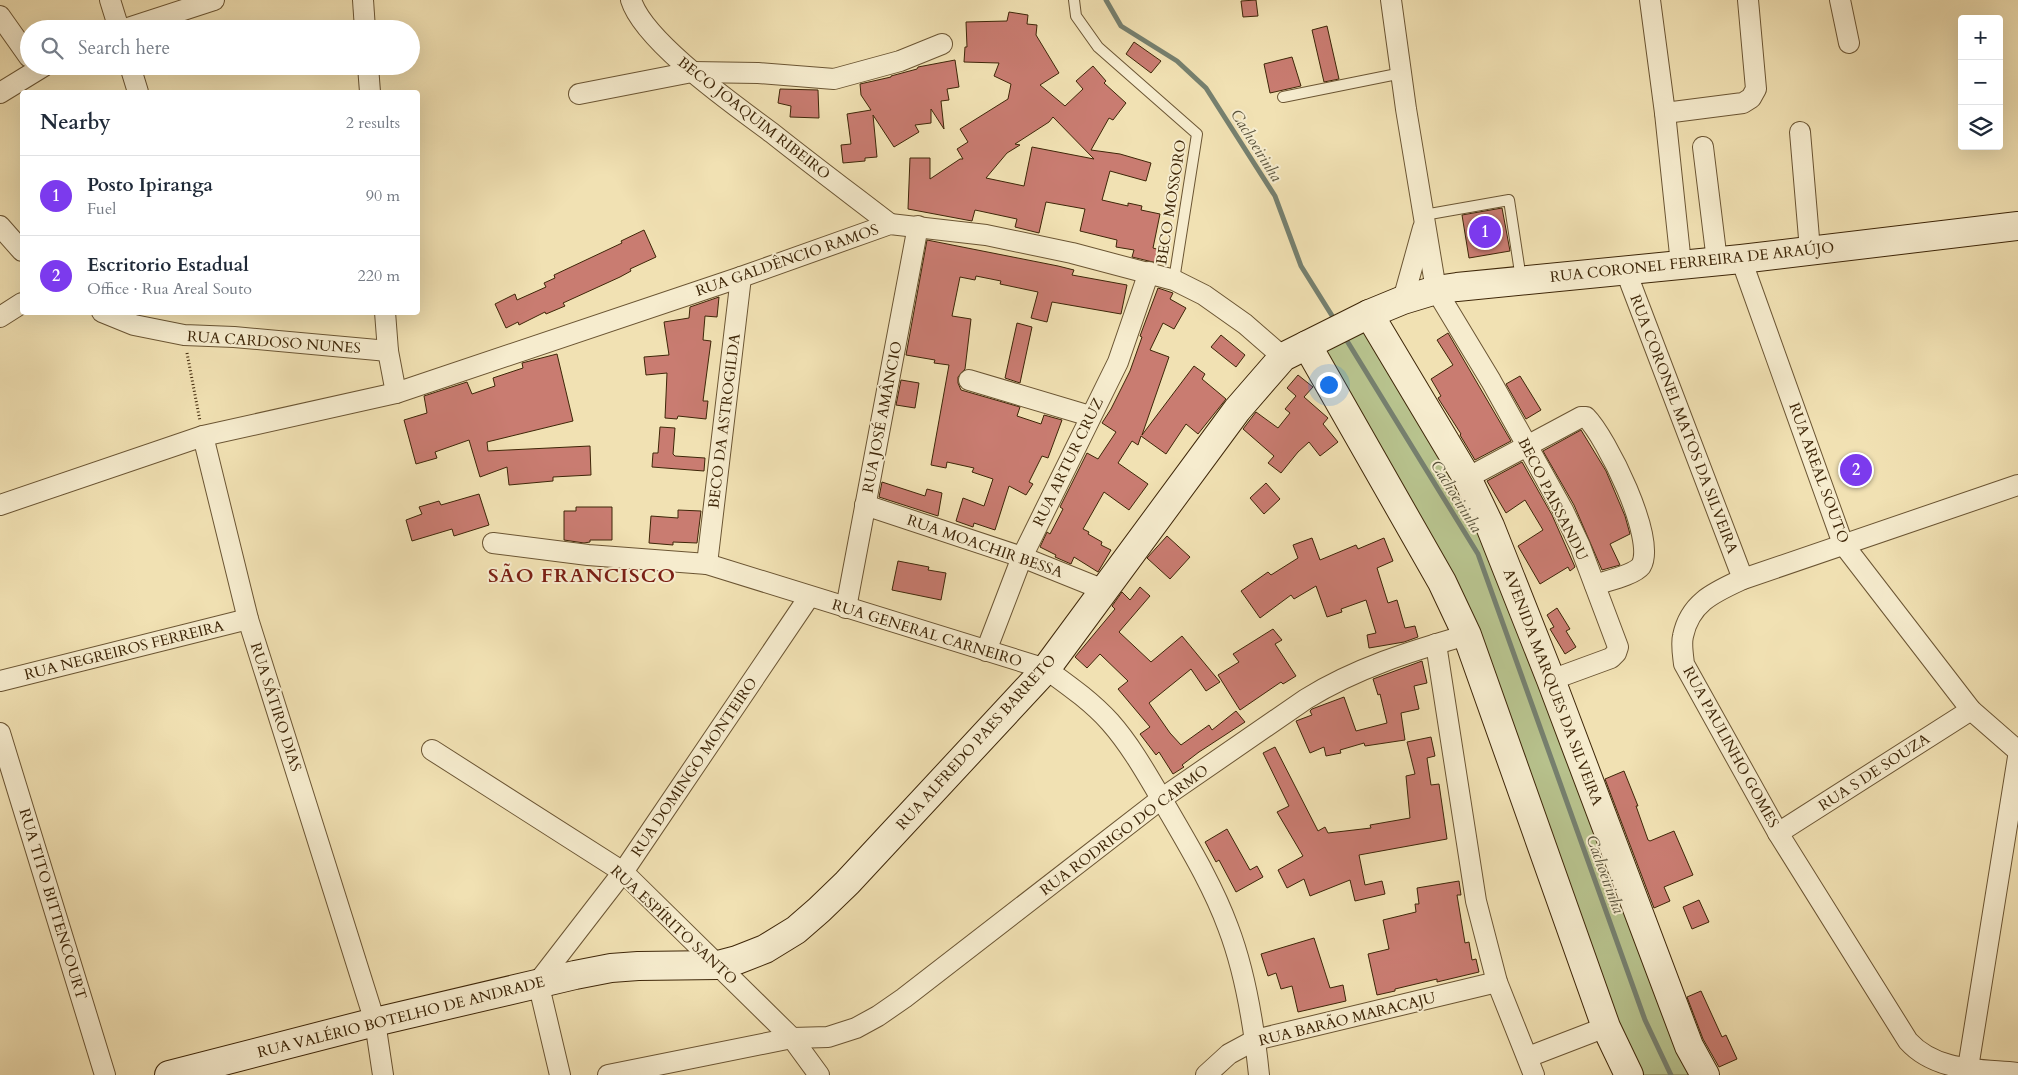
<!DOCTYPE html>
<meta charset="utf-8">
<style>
:root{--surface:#fff;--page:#f2f2f3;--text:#1f2937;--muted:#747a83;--line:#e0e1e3;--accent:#7c3aed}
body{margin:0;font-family:Cardo,serif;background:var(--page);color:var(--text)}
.controls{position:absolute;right:15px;top:15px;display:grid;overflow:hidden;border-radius:5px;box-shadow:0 5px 20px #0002}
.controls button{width:45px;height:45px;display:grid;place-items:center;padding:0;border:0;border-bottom:1px solid var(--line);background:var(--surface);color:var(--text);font:25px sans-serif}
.you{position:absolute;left:1328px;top:384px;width:18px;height:18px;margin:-12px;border:4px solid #fff;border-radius:50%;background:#1a73e8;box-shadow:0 0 0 8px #1a73e833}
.badge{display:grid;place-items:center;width:32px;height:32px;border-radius:50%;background:var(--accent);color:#fff;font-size:16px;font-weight:700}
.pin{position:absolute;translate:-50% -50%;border:2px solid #fff;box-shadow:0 1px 5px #0006}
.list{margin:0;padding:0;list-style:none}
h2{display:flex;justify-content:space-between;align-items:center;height:65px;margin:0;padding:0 20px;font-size:21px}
h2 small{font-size:16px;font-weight:400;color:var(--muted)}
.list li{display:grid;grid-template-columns:32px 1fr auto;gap:15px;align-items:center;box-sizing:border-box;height:80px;padding:0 20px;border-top:1px solid var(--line)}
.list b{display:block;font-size:19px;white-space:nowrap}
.list p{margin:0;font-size:16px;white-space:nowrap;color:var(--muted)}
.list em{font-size:16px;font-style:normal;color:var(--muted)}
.icon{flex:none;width:28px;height:28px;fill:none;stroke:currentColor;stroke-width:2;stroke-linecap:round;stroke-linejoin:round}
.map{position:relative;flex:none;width:2018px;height:1075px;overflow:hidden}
.search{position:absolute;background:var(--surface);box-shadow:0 5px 20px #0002;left:20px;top:20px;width:400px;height:55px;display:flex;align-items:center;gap:12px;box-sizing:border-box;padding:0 18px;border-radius:28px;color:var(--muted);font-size:19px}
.panel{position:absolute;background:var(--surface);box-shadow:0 5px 20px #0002;left:20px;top:90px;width:400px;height:225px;border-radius:5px}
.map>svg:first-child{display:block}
.green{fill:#b8c38e;stroke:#7b744b}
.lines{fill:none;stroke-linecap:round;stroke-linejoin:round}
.stream{stroke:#76806f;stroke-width:5}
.building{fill:#c97c71;stroke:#3e2608;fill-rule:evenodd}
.lane-casing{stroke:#6b5533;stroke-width:12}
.street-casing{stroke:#6b5533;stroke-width:22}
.secondary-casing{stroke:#3e2608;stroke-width:30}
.path{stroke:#3e2608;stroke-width:3;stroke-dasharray:1 2.5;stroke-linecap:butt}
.lane{stroke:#f6ecce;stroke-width:10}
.street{stroke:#f6ecce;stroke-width:20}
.secondary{stroke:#f6ecce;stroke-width:28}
.labels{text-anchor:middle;stroke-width:4;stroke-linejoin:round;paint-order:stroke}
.street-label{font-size:15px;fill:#3e2608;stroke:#f6ecce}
.water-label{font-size:16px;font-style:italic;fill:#5a533c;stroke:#f6ecce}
.district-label{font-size:20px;font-weight:bold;letter-spacing:1px;fill:#7a1f14;stroke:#f6ecce}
</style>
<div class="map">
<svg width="2018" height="1075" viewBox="0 0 2018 1075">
<rect width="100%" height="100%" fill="#f1e1b3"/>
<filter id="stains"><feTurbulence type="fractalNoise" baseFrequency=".004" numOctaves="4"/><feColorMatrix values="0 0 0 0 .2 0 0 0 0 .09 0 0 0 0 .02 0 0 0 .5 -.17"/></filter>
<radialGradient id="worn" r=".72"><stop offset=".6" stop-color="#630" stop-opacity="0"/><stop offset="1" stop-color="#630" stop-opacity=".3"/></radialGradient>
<path class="green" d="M1364 323 1464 492 1691 1075H1635L1483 666 1319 346Z"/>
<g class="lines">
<g class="stream">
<path d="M1106 0 1121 26 1177 61 1206 88 1275 196 1301 266 1336 322"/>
<path d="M1344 336 1478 554 1645 1020 1671 1075"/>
</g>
</g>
<g class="building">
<path d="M1256 0 1258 16 1243 17 1241 1Z"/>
<path d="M1009 12 1028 15 1027 24 1037 25 1036 35 1059 73 1040 85 1065 106 1083 89 1076 81 1093 66 1106 81 1104 83 1126 103 1113 120 1109 118 1091 150 1120 154 1151 163 1146 181 1110 171 1102 200 1128 206V203L1142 206 1141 210 1160 214 1153 248 1160 250 1157 263 1132 257 1134 250 1116 247 1117 240 1080 231 1085 209 1046 202 1039 233 1015 227 1017 219 975 210 972 221 908 209 910 158H930V179L960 159H963L957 149 968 142 960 129 1008 99 1011 84 994 76 999 63 964 62 965 47H967L966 22 1007 21ZM1053 117 1094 159 1032 147 1024 186 986 178 1007 153 1020 145 1015 144 1049 122Z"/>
<path d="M1327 26 1339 79 1324 82 1312 30Z"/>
<path d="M1134 42 1161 61 1151 73 1126 54Z"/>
<path d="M1292 57 1301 86 1270 93 1264 64Z"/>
<path d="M955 60 959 87 947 89 949 100 941 101 944 129 931 109V123L915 125 919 132 894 147 873 115 877 157 865 158V161L843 163 841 145 851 144 847 114 871 110 861 95 860 84 891 77V76L917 69 918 67Z"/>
<path d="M780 89 818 90 819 118 790 117 791 106 778 103Z"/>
<path d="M1502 208 1510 251 1469 258 1462 215Z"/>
<path d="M644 230 656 257 630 269 631 271 620 277 563 303 565 306 546 314 545 312 519 325 518 322 506 328 495 304 515 294 517 300 546 287 544 283 555 278 554 275 622 243 621 241Z"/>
<path d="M927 240 1058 266 1074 270 1072 275 1127 285 1121 314 1052 302 1047 322 1031 318 1038 292 1000 284 1001 281 976 276 975 280 960 277 952 316 971 319 965 369 958 377V383L961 390 1020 407 1017 416 1041 424 1044 415 1062 420 1048 458 1042 456 1029 482 1033 484 1026 495 1009 486 995 530 974 523 973 527 956 521 963 498 984 506 993 479 972 472 974 468 947 462 946 468 931 465 949 365 934 363 935 360 906 355Z"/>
<path d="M1158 288 1173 293 1170 299 1186 308 1174 329 1163 323 1150 350 1169 357 1142 435 1194 366 1205 374 1202 379 1226 399 1198 434 1186 424 1166 454 1141 436 1138 445 1132 441 1118 463 1148 484 1129 510 1104 492 1083 529 1089 532 1088 534 1102 542 1101 545 1111 550 1098 572 1074 557 1071 564 1055 557 1056 555 1040 547 1047 532 1050 534 1063 509 1060 507 1087 453 1098 459 1116 432 1102 423 1111 409 1130 371 1142 337 1140 336Z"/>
<path d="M719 297 717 317 705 316 703 340 711 341 703 401H708L706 419 678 416 677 419 665 418 667 373 646 375 644 357 669 355 664 322 689 318 690 307Z"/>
<path d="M1017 323 1032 327 1020 383 1005 378Z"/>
<path d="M1448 333 1511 441 1475 460 1460 435 1461 434 1438 398 1441 396 1431 379 1453 365 1437 340Z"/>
<path d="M1221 335 1245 355 1236 367 1211 347Z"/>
<path d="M557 354 573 421 487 442 488 451 590 446 591 475 553 477V481L509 485 507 467 480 477 469 440 435 452 437 458 416 464 404 420 427 413 424 396 467 382 472 394 495 386 493 378 523 368 522 363Z"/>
<path d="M1298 375 1313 387 1304 397 1328 418 1323 424 1338 442 1320 456 1309 442 1298 452 1281 473 1268 463 1274 456 1243 429 1256 412 1278 428 1290 413 1285 409 1296 396 1287 388Z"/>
<path d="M1520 376 1541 410 1526 419 1506 384Z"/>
<path d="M901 380 919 383 915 408 896 405Z"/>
<path d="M660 427 675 428 673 454 675 456 705 458 704 471 652 467 653 453H658Z"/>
<path d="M1581 430 1606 471 1625 516 1630 534 1610 544 1620 565 1602 570 1574 505 1543 451Z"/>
<path d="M1522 462 1552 515 1575 567 1570 571 1568 567 1540 584 1518 546 1543 530 1525 500 1506 513 1487 481Z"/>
<path d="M882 482 925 496 927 489 942 493 938 516 879 497Z"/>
<path d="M1266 483 1280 499 1264 514 1250 498Z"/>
<path d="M479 494 489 525 454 536 452 529 412 541 406 520 422 514 419 507 439 501 441 505Z"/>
<path d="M576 507H612V540H590V542L584 543 564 540V511H576Z"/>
<path d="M678 510 701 511 697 543 673 542V545L649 543 651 516 678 518Z"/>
<path d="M1167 536 1190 557 1170 579 1147 558Z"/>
<path d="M1312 538 1320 560 1356 545 1358 549 1384 538 1393 561 1377 568 1388 603 1397 600 1405 628 1415 626 1418 637 1404 642 1369 648 1367 635 1376 633 1366 600 1341 609 1342 612 1327 617 1316 586 1294 599 1291 595 1260 618 1241 591 1268 572 1271 575 1298 558 1293 545Z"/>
<path d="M898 561 929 567 928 570 946 573 941 600 892 590Z"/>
<path d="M1140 587 1150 596 1119 632 1151 662 1182 636 1220 682 1206 691 1191 669 1149 703 1170 733 1181 745 1209 725 1212 730 1236 711 1245 722 1199 752 1182 765 1184 767 1173 774 1159 752 1156 755 1140 734 1150 727 1118 689 1128 681 1100 654 1087 668 1075 657 1115 609 1112 606 1122 592 1130 600Z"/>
<path d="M1557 608 1570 629 1566 631 1576 647 1565 654 1550 629 1554 627 1547 615Z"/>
<path d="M1273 629 1282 640 1275 644 1296 676 1283 684 1281 682 1240 710 1218 675 1239 662 1233 654Z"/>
<path d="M1422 661 1427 683 1414 686 1419 709 1401 713 1405 740 1365 746 1364 743 1340 750 1341 753 1326 756 1324 747 1310 753 1296 721 1312 715 1310 711 1312 709 1344 697 1356 731 1387 723 1380 694 1378 695 1373 679Z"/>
<path d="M1431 737 1435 756 1427 758 1431 785 1439 784 1447 839 1359 855 1365 885 1382 881 1385 894 1355 901 1350 880 1310 896 1304 879 1287 888 1278 870 1303 856 1277 812 1289 806 1263 753 1275 747 1318 831 1325 827 1328 833 1371 828 1370 825 1410 818 1406 776 1415 774 1407 742Z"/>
<path d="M1624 771 1638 806H1636L1648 840 1650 841 1674 831 1693 875 1664 887 1670 901 1654 908 1605 779Z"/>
<path d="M1227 829 1250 870 1257 866 1263 877 1236 892 1219 860 1216 862 1205 842Z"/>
<path d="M1459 881 1461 895H1457L1465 943 1469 942 1472 960 1476 959 1479 972 1437 982V979L1395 989V991L1377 995 1368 954 1389 949 1383 920 1416 912 1415 904H1419L1417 888Z"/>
<path d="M1699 900 1709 922 1692 929 1683 907Z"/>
<path d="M1314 938 1330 988 1343 985 1346 1001 1298 1012 1292 986 1281 989 1276 973 1268 976 1261 954Z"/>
<path d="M1701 991 1722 1037 1726 1035 1737 1059 1719 1067 1703 1039 1687 997Z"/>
</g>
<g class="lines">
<g class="lane-casing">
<g id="lane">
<path d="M1074 0 1076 16 1098 47 1197 134 1174 280"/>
<path d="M1283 97 1402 73"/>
<path d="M1424 215 1509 200 1521 279"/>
</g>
</g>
<g class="street-casing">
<g id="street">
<path d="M110 0 119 29"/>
<path d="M363 0 365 29"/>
<path d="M631 0C644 42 736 106 772 133 811 164 851 194 890 224"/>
<path d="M1391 0 1406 109 1436 290 1491 381 1563 510 1580 546 1618 647 1616 653 1611 658 1551 680"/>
<path d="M1650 0 1665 113 1681 264"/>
<path d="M1840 0 1849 43"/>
<path d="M0 16 29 57"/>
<path d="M125 29 214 0"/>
<path d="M130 66 138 92"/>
<path d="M368 66 370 92"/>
<path d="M0 93 44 66"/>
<path d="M579 94 692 72 758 73 834 79 900 61 942 44"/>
<path d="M1665 113 1743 103 1751 98 1756 89 1748 0"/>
<path d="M1800 132 1810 250"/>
<path d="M1703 147 1717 261"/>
<path d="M0 226 22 251"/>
<path d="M1741 259 1843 544 1971 710 2018 751"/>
<path d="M1625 269 1743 579"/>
<path d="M1403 300 1423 228"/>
<path d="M102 312 134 325 184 335 234 337 388 351"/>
<path d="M385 312 388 351 396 393"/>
<path d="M0 317 22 303"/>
<path d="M969 380 1090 416"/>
<path d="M203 436 248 619 375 1022 383 1075"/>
<path d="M1467 478 1581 417H1586C1606 437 1657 539 1641 566 1634 575 1606 581 1595 585"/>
<path d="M2018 485 1743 579C1715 592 1690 602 1683 636 1681 644 1683 655 1684 664L1778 833 1908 1041C1936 1072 1980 1069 2018 1073"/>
<path d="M0 505 203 436 396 393 741 277 890 224 986 235 1072 253 1174 280 1204 295 1245 324 1283 357"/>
<path d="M865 505 1022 557 1104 590"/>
<path d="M493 543 588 555 707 564 1046 669C1068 685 1091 701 1110 722 1133 748 1150 780 1168 810 1190 848 1213 886 1228 927 1246 974 1254 1026 1259 1075"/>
<path d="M707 564 741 277"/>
<path d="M846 608 918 226"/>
<path d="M1436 644 1476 901 1497 982 1534 1075"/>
<path d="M986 651 1022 557 1118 362 1149 272"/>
<path d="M0 681 248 619"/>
<path d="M0 733 105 1075"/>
<path d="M432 750 623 872 792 1038 819 1075"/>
<path d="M1778 833 1971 710"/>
<path d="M1528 1057 1606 1027"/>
<path d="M1968 1068 2018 757"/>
<path d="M560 1075 538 982 623 872 809 597"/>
<path d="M608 1075 792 1038 828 1037 856 1028 878 1016 904 998 1161 799 1306 699C1356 668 1411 651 1467 635"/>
<path d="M1206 1075 1229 1054 1255 1040 1497 982"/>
</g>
</g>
<g class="secondary-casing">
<g id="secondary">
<path d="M1369 314 1467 478 1490 526 1551 680 1689 1046 1705 1075"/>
<path d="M1307 345 1442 582 1467 635 1606 1027 1629 1075"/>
<path d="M169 1075 375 1022 575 975 611 968 638 966 718 965 737 960 765 949 796 930 819 910 847 883 1046 669 1237 410 1283 357 1369 314 1403 300 1436 290 1457 287 1741 259 2018 226"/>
</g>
</g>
<path class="path" d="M187 353 200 421"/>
<use href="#lane" class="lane"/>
<use href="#street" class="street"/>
<use href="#secondary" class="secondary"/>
</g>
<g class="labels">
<g class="street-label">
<text transform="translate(754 118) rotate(38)" y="5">BECO JOAQUIM RIBEIRO</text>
<text transform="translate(1171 202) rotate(-81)" y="5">BECO MOSSORO</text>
<text transform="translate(787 260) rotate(-19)" y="5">RUA GALDÊNCIO RAMOS</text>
<text transform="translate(1692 262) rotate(-6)" y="5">RUA CORONEL FERREIRA DE ARAÚJO</text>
<text transform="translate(274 342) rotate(4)" y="5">RUA CARDOSO NUNES</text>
<text transform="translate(882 417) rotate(-79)" y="5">RUA JOSÉ AMÂNCIO</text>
<text transform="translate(724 421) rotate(-83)" y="5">BECO DA ASTROGILDA</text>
<text transform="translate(1684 424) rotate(69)" y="5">RUA CORONEL MATOS DA SILVEIRA</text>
<text transform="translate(1068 462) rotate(-64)" y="5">RUA ARTUR CRUZ</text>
<text transform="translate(1819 473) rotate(70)" y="5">RUA AREAL SOUTO</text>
<text transform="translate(1553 499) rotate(63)" y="5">BECO PAISSANDU</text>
<text transform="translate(985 546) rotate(19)" y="5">RUA MOACHIR BESSA</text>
<text transform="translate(927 633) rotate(17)" y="5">RUA GENERAL CARNEIRO</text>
<text transform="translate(124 650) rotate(-14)" y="5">RUA NEGREIROS FERREIRA</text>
<text transform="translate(1553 687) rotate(69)" y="5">AVENIDA MARQUES DA SILVEIRA</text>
<text transform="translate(276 707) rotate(72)" y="5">RUA SÁTIRO DIAS</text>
<text transform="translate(976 742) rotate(-48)" y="5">RUA ALFREDO PAES BARRETO</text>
<text transform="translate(1731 747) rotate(61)" y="5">RUA PAULINHO GOMES</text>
<text transform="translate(694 767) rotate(-56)" y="5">RUA DOMINGO MONTEIRO</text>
<text transform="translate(1874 772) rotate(-33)" y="5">RUA S DE SOUZA</text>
<text transform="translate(1124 830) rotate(-37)" y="5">RUA RODRIGO DO CARMO</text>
<text transform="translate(53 904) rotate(73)" y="5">RUA TITO BITTENCOURT</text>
<text transform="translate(674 925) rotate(43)" y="5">RUA ESPÍRITO SANTO</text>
<text transform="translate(401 1017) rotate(-14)" y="5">RUA VALÉRIO BOTELHO DE ANDRADE</text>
<text transform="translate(1347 1019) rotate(-14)" y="5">RUA BARÃO MARACAJU</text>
</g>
<g class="water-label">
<text transform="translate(1257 145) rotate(58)" y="6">Cachoeirinha</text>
<text transform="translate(1457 496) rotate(58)" y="6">Cachoeirinha</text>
<text transform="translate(1606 874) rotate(70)" y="6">Cachoeirinha</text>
</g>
<g class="district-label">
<text x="582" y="582">SÃO FRANCISCO</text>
</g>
</g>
<rect width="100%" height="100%" filter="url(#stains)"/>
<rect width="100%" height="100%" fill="url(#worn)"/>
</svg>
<div class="controls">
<button>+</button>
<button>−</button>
<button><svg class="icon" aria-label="layers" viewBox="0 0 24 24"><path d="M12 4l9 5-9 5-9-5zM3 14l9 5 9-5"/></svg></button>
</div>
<div class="you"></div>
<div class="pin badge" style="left:1485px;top:232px">1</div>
<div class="pin badge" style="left:1856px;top:470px">2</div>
<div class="search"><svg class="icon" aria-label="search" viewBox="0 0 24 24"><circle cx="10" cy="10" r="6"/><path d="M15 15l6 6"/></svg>Search here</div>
<section class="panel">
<h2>Nearby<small>2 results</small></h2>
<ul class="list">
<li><span class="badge">1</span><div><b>Posto Ipiranga</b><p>Fuel</p></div><em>90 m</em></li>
<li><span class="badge">2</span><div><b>Escritorio Estadual</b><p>Office · Rua Areal Souto</p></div><em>220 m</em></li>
</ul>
</section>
</div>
